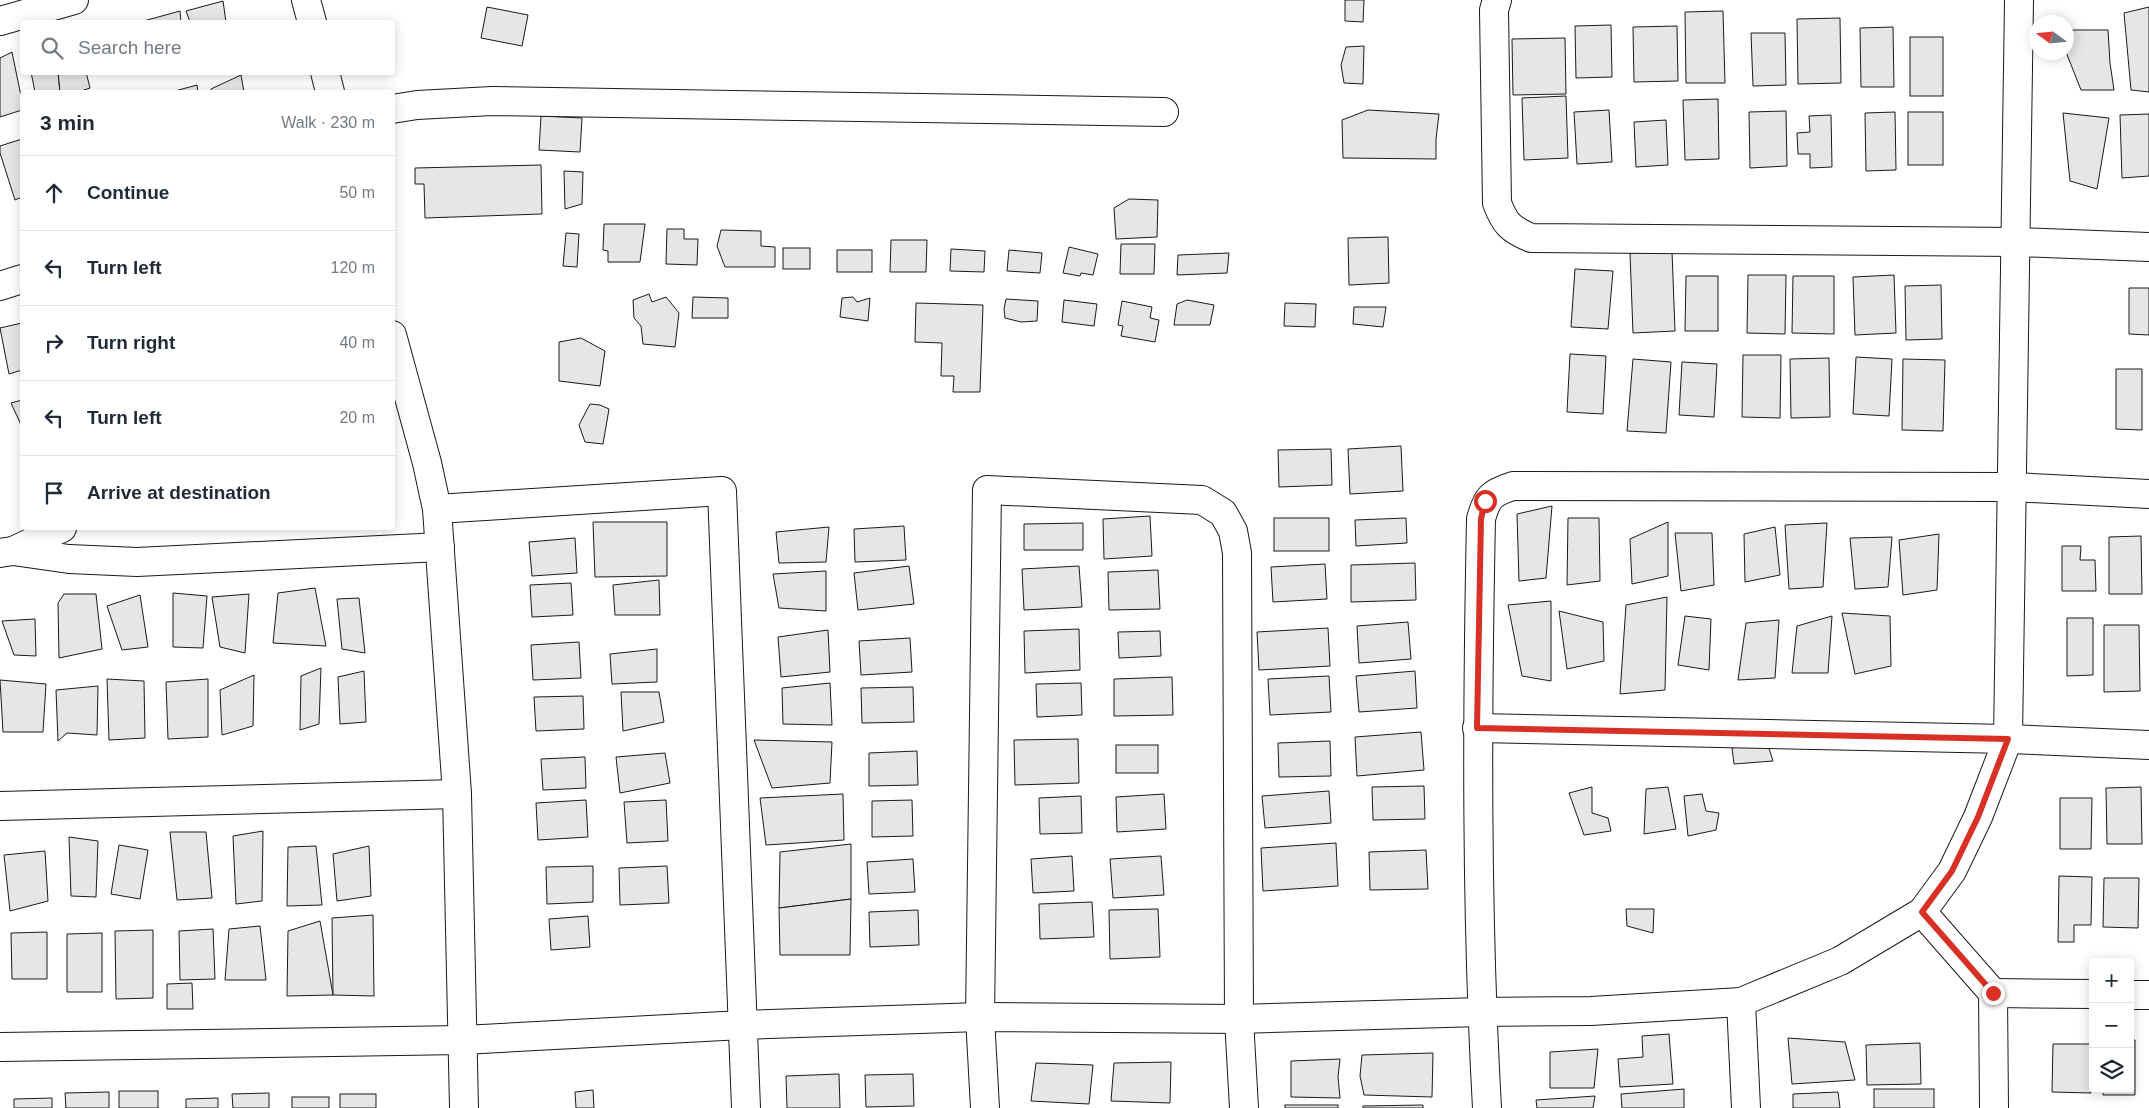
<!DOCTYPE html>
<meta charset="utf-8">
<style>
:root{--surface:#fff;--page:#f2f2f3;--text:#1f2937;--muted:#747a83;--line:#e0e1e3}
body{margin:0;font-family:Helvetica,sans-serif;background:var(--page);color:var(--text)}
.controls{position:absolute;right:15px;bottom:15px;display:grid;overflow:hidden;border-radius:5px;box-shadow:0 2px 12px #0003}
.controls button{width:45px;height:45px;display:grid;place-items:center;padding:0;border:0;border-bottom:1px solid var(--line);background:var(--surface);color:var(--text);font:25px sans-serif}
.compass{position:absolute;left:2029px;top:15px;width:45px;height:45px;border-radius:50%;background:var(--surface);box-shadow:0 2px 12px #0003;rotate:285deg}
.stop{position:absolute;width:15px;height:15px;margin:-11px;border:4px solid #d93025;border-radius:50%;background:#fff}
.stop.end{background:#d93025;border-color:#fff;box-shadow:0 1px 5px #0008}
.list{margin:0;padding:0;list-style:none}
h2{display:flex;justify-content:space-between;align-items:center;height:65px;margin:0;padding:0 20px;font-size:21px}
h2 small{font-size:16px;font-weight:400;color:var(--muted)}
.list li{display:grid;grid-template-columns:32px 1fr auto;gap:15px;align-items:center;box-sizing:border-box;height:75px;padding:0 20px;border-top:1px solid var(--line)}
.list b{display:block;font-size:19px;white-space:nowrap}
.list em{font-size:16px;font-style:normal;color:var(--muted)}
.icon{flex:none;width:28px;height:28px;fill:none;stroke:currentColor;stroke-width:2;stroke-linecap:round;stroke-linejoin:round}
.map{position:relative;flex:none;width:2149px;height:1108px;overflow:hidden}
.search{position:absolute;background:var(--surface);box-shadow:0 2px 12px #0003;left:20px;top:20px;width:375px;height:55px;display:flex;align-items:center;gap:12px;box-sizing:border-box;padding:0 18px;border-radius:5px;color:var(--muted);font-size:19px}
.panel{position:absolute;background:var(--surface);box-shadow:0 2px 12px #0003;left:20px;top:90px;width:375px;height:440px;border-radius:5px}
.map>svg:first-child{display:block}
.building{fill:#e6e6e6;stroke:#1a1a1a}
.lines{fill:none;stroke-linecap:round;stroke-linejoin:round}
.minor-casing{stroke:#1a1a1a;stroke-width:30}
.minor{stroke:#fff;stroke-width:28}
.route{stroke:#d93025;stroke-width:6}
</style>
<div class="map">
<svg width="2149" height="1108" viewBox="0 0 2149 1108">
<rect width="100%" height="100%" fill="#fff"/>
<g class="building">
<path d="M1345 0H1364L1363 22 1345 21Z"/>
<path d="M223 1 226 22H190L186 11Z"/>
<path d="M487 7 528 15 522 46 481 38Z"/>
<path d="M2149 7V92L2131 90 2124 13Z"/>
<path d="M180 11 181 22H140Z"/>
<path d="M1723 11 1725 83H1686L1685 12Z"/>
<path d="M1840 18 1841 83 1798 84 1797 19Z"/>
<path d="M1611 25 1612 77 1576 78 1575 26Z"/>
<path d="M1677 26 1678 81 1634 82 1633 27Z"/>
<path d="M1893 27 1894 87H1861L1860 28Z"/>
<path d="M2066 30H2108L2110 63 2114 90H2081L2066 52Z"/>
<path d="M1751 33H1785L1786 85 1753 86Z"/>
<rect x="1910" y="37" width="33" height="59"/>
<path d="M1565 38 1566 94 1513 95 1512 39Z"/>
<path d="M1364 46 1363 84 1344 83 1341 65 1346 47Z"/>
<path d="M12 52 22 101V110L0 117V58Z"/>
<path d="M31 72H58L60 92H35Z"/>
<path d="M58 72H86L90 88 78 92H60Z"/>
<path d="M241 75 244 92H212L211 89Z"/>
<path d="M197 85 198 92H171Z"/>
<path d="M1566 96 1568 158 1524 160 1522 98Z"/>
<path d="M1718 99 1719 159 1685 160 1683 100Z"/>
<path d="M1368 110 1439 114 1436 139V159L1343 158 1342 120Z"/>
<path d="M1609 110 1612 162 1577 164 1574 112Z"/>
<path d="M1786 111 1787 166 1750 168 1749 112Z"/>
<path d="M1895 112 1896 170 1866 171 1865 113Z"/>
<rect x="1908" y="112" width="35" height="53"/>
<path d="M2063 113 2109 118 2097 189 2070 181Z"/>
<path d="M2149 114V176L2122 178 2120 115Z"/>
<path d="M1831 115 1832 167 1810 168V154H1798L1797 133 1810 132 1809 116Z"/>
<path d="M541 116 582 118 580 152 539 150Z"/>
<path d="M1666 120 1668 165 1636 167 1634 122Z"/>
<path d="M22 139V197L15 200 0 153V146Z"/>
<path d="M541 165 542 214 425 218 424 184H415V168Z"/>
<path d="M564 171 583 172 582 204 565 209Z"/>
<path d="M1129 199 1158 200 1157 237 1116 239 1114 208Z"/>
<path d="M604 224H645L640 262H608V251L603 250Z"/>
<path d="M667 229H684V239H698L697 265 666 264Z"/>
<path d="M721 230 761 231V246L775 247V267H725L717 246Z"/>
<path d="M566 233 579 234 577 267 563 266Z"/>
<path d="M1388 237 1389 283 1349 285 1348 238Z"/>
<path d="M891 240H927L926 272H890Z"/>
<path d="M1121 244H1155L1154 274H1120Z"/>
<path d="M1069 247 1098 254 1093 275 1081 273 1080 276 1063 273Z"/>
<rect x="783" y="248" width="27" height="21"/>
<path d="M951 249 985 251 984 272 950 271Z"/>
<rect x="837" y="250" width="35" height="22"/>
<path d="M1009 250 1042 253 1040 273 1007 271Z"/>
<path d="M1672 251 1675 331 1633 333 1630 253Z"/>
<path d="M1229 253 1227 273 1177 275 1178 255Z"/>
<path d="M1575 269 1613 271 1608 329 1571 327Z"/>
<path d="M1748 275H1786L1785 334 1747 333Z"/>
<path d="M1894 275 1896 333 1855 335 1853 277Z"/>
<path d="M1686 276H1718V331H1685Z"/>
<path d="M1793 276H1834V334L1792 333Z"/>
<path d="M1941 285 1942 339 1906 340 1905 286Z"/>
<path d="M2129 288H2149V335L2129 334Z"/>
<path d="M649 294 652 302 666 297 679 313 675 347 643 344 641 326 634 318 633 300Z"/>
<path d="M693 297 728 298V318H692Z"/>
<path d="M853 297 857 302 870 298 868 321 840 317 842 298Z"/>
<path d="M1006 299 1038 301 1037 321 1021 322 1005 318 1004 309Z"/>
<path d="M1064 300 1097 304 1094 326 1062 322Z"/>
<path d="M1187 300 1214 305 1210 325H1174L1177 304Z"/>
<path d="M1122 301 1152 307 1150 318 1159 320 1155 342 1121 336 1123 326 1118 325Z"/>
<path d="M916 303 983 305 980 392H953L954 376H941L942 343 915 342Z"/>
<path d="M1285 303 1316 304 1315 327 1284 326Z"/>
<path d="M1354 307H1386L1383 327 1353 324Z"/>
<path d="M22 323V370L9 374 0 328Z"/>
<path d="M581 338 605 351 600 386 559 381V342Z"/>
<path d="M1570 354 1606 356 1603 414 1567 412Z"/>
<path d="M1743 355H1781L1780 418 1742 417Z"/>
<path d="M1856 357 1892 359 1889 416 1853 414Z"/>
<path d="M1829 358 1830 417 1791 418 1790 359Z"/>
<path d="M1633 359 1671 362 1666 433 1627 431Z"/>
<path d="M1903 359 1945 360 1943 431 1902 430Z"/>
<path d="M1682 362 1717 364 1714 417 1679 415Z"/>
<path d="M2116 369H2142V430L2116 429Z"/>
<path d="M22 400V427L11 403Z"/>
<path d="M590 404 600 405 609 409 603 444 585 442 579 425Z"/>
<path d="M1401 446 1403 491 1350 494 1348 449Z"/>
<path d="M1331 449 1332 485 1279 487 1278 450Z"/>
<path d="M1552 506 1546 578 1519 581 1517 514Z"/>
<path d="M1150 516 1152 556 1104 559 1103 519Z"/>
<rect x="1274" y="518" width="55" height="33"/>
<path d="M1406 518 1407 543 1356 546 1355 520Z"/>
<path d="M1568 518H1599L1600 581 1567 585Z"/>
<path d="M593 522H667V576L595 577Z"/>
<path d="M1668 522V576L1632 584 1630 539Z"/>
<path d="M1083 523V550H1024V524Z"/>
<path d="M1827 523 1823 587 1789 589 1785 525Z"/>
<path d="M904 526 906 560 855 562 854 529Z"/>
<path d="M829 527 826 562 779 563 776 532Z"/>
<path d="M1775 527 1780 575 1745 582 1744 534Z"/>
<path d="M1675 533H1712L1714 585 1681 591Z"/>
<path d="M1939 534 1937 590 1903 595 1899 540Z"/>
<path d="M2141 536 2142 594H2109V537Z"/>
<path d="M1892 537 1888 587 1855 589 1850 538Z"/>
<path d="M575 538 577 573 532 576 529 542Z"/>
<path d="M2062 546H2081L2080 560H2095L2096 591H2062Z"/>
<path d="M1415 563 1416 600 1351 602V565Z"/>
<path d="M1325 564 1327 599 1273 602 1271 567Z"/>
<path d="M909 566 914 604 858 610 854 573Z"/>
<path d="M1079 566 1082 607 1024 610 1022 569Z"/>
<path d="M1158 570 1160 609 1109 610 1108 572Z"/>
<path d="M826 571V611L779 608 773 574Z"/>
<path d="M659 580 660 615H615L613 585Z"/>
<path d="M571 583 573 615 532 617 530 585Z"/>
<path d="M315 588 326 646 273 643 278 593Z"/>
<path d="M173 593 207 596 203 648 173 647Z"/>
<path d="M64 594H96L102 649 59 658 58 603Z"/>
<path d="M249 594 245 653 220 647 212 597Z"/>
<path d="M140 595 148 647 122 650 107 606Z"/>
<path d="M1667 597 1665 690 1620 694 1626 605Z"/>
<path d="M359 598 365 653 342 649 337 599Z"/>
<path d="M1551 601V681L1522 676 1508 605Z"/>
<path d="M1559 611 1603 622 1604 661 1567 669Z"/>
<path d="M1842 613 1890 616 1891 666 1855 674Z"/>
<path d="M1685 616 1711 619 1709 670 1678 665Z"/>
<path d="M1832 616 1828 673H1792L1797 626Z"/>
<path d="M2067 618H2093V675L2067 676Z"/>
<path d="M35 619 36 656 14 655 2 621Z"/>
<path d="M1779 620 1775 678 1738 680 1746 623Z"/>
<path d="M1408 622 1411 659 1359 663 1357 626Z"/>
<path d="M2104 625H2139L2140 691 2104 692Z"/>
<path d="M1328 628 1330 666 1259 670 1257 632Z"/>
<path d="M1079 629 1080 670 1025 673 1024 631Z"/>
<path d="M828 630 830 672 781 677 778 637Z"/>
<path d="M1160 631 1161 656 1119 658 1118 632Z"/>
<path d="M910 638 912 672 861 675 859 641Z"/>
<path d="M579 642 581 678 533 680 531 645Z"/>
<path d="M657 649V682L612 684 610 654Z"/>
<path d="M321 668 319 724 300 730 301 676Z"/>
<path d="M364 671 366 722 340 724 338 677Z"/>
<path d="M1415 671 1417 708 1359 712 1356 676Z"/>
<path d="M254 675 253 726 222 735 220 690Z"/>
<path d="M1329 676 1331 712 1270 715 1268 679Z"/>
<path d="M1172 677 1173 715 1114 716V679Z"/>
<path d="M107 679 144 681 145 738 109 740Z"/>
<path d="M208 679V737L168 739 166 682Z"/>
<path d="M0 680 46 684 43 732H3Z"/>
<path d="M830 683 832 725 783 724 782 688Z"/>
<path d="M1081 683 1082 715 1037 717 1036 684Z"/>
<path d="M98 686 97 735 67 733 58 741 56 690Z"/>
<path d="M913 687 914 722 862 723 861 688Z"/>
<path d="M621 692H659L664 722 623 731Z"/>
<path d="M583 696 584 729 536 731 534 697Z"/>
<path d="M1421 732 1424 770 1357 776 1355 737Z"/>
<path d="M1078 739 1079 783 1015 785 1014 740Z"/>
<path d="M754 740 832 742 830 783 772 788Z"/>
<path d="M1330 741 1331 776 1279 777 1278 743Z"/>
<path d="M1767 742 1773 761 1734 764 1732 748Z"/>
<rect x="1116" y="745" width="42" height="28"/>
<path d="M917 751 918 785 869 786V753Z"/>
<path d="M665 753 670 783 620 793 616 757Z"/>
<path d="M585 757 586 788 543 790 541 759Z"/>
<path d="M1424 786 1425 819 1373 820 1372 787Z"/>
<path d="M1592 787V813L1608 818 1611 831 1584 835 1569 793Z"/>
<path d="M1668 787 1676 829 1644 834 1646 789Z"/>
<path d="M2141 787 2142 844H2107L2106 788Z"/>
<path d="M1329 791 1331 823 1265 828 1262 796Z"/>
<path d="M843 794 844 840 766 845 760 798Z"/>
<path d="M1164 794 1166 829 1117 832 1116 797Z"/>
<path d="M1702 794 1706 811 1719 813 1716 830 1688 836 1684 796Z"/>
<path d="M1081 796 1082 833 1040 834 1039 798Z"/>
<path d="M2060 798H2092L2091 849H2060Z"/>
<path d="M586 800 588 837 538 840 536 803Z"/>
<path d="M666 800 668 841 627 843 624 802Z"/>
<path d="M912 800 913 836 872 837V801Z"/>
<path d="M263 831 262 901 236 904 233 836Z"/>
<path d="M170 832H206L212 898 177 900Z"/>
<path d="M69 837 98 841 96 897 71 896Z"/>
<path d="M1336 843 1338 886 1263 891 1261 848Z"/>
<path d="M851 844V899L779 908 780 852Z"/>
<path d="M119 845 148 850 140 899 111 894Z"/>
<path d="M316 846 322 905 287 906 288 847Z"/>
<path d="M369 846 371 896 337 901 333 854Z"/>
<path d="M1426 850 1428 889 1370 890 1369 852Z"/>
<path d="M45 851 48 901 10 911 4 855Z"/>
<path d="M1072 856 1074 891 1033 893 1031 859Z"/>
<path d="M1161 856 1164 895 1113 898 1110 859Z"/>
<path d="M913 859 915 892 869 894 867 862Z"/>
<path d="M593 866V902L547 904 546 867Z"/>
<path d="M667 866 669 903 620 905 619 868Z"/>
<path d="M2059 876 2092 877 2091 925H2074V942H2058Z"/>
<path d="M2104 878H2139L2138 928 2103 927Z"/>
<path d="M851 899 850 955H780L779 908Z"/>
<path d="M1092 902 1094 937 1040 939 1039 904Z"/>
<path d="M1158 909 1160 957 1110 959 1109 910Z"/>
<path d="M1626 909H1654L1653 933 1627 926Z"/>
<path d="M918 910 919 945 870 947 869 912Z"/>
<path d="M373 915 374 996 333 995 332 918Z"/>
<path d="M588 916 590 947 551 950 549 919Z"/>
<path d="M320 921 333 995 287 996 288 931Z"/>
<path d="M260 926 266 980H225L229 929Z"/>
<path d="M213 929 215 979 180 980 179 931Z"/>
<path d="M153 930V998L116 999 115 931Z"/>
<path d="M47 932V979H12L11 933Z"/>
<path d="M102 933V992H67V934Z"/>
<path d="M192 983 193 1009H167V984Z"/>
<path d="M1669 1034 1673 1084 1620 1087 1618 1059 1643 1057 1642 1036Z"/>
<path d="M1788 1038 1845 1042 1855 1080 1792 1084Z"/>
<path d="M2130 1040H2135V1095H2103V1089H2130Z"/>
<path d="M1920 1043 1921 1084 1867 1085 1866 1045Z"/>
<path d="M2053 1044H2092L2091 1093 2052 1092Z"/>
<path d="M1598 1049 1594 1088H1550V1052Z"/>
<path d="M1433 1053 1432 1097 1364 1095 1360 1076 1362 1055Z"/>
<path d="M1340 1059 1338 1077 1340 1098 1291 1097V1061Z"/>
<path d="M1171 1062 1170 1103 1111 1101 1114 1063Z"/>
<path d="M1036 1063 1093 1065 1089 1104 1031 1101Z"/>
<path d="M839 1074 840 1108H787L786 1076Z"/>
<path d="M913 1074 914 1106 866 1107 865 1075Z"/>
<path d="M1684 1089V1108H1622L1621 1094Z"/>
<rect x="1874" y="1089" width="60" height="19"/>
<path d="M593 1090 594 1108H576L575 1092Z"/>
<rect x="119" y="1091" width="39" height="17"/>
<path d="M109 1092V1108H66L65 1093Z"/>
<path d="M1838 1092 1840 1108H1793V1094Z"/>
<path d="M269 1093V1108H233L232 1094Z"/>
<rect x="340" y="1094" width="36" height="14"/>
<path d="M1595 1096 1593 1108H1537L1536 1100Z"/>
<rect x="292" y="1097" width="37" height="11"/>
<path d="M52 1098V1108H14V1099Z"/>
<path d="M218 1098V1108H186V1099Z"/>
<rect x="1285" y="1105" width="53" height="3"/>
<path d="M1423 1105V1108H1363V1106Z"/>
</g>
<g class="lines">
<g class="minor-casing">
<g id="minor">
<path d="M306 0 312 22"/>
<path d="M1497 0 1494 10 1497 203C1505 224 1510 229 1531 238L2016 242 2149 247"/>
<path d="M0 21 74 0"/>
<path d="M325 72 330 92"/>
<path d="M392 109 417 105 492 101 1164 112"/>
<path d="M0 286 22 279"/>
<path d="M392 335 427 463 437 509 457 794 464 1108"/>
<path d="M437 509 722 491 746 1108"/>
<path d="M13 551 62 528"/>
<path d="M0 553 13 551 69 559 137 562 440 547"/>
<path d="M1477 728 2008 739 2149 745"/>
<path d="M0 806 457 794"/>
<path d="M1922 912 1993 993 1994 1108"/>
<path d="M1993 993 2093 994"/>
<path d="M2130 995H2149"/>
<path d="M1741 1002 1746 1108"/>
<path d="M0 1047 463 1040 742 1025 980 1017 1239 1019 1481 1012 1591 1011 1741 1002 1840 961 1922 912 1952 871 1978 817 2008 739 2019 0"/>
<path d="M985 1108 980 1017 987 490 1202 500 1223 513 1233 531 1237 553 1239 1019 1244 1108"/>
<path d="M1487 1108C1476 912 1477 715 1481 519 1487 497 1491 493 1513 486L2012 487 2149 494"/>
</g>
</g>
<use href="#minor" class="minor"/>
</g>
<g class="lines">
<path class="route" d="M1485 501 1481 519 1477 728 2008 739 1978 817 1952 871 1922 912 1993 993"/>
</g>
</svg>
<div class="controls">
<button>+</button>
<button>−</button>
<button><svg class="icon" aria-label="layers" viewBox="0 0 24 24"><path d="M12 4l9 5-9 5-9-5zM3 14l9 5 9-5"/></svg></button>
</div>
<svg class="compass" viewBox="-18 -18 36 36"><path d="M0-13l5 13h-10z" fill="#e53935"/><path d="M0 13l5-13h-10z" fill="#747a83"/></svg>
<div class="stop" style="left:1485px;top:501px"></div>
<div class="stop end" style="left:1993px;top:993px"></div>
<div class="search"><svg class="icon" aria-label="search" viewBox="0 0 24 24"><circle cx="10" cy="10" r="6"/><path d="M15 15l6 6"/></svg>Search here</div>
<section class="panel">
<h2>3 min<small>Walk · 230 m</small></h2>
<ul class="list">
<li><svg class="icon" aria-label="ahead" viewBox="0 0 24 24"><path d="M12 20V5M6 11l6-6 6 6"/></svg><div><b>Continue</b></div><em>50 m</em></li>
<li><svg class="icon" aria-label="left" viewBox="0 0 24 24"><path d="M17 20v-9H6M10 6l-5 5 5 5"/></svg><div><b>Turn left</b></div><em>120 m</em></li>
<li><svg class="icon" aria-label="right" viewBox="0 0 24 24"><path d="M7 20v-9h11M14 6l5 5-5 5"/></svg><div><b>Turn right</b></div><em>40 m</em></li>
<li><svg class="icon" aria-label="left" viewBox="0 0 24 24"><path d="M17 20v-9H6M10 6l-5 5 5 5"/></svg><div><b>Turn left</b></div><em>20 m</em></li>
<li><svg class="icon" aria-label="arrive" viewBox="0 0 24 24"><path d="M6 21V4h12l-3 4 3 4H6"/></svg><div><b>Arrive at destination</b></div></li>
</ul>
</section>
</div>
